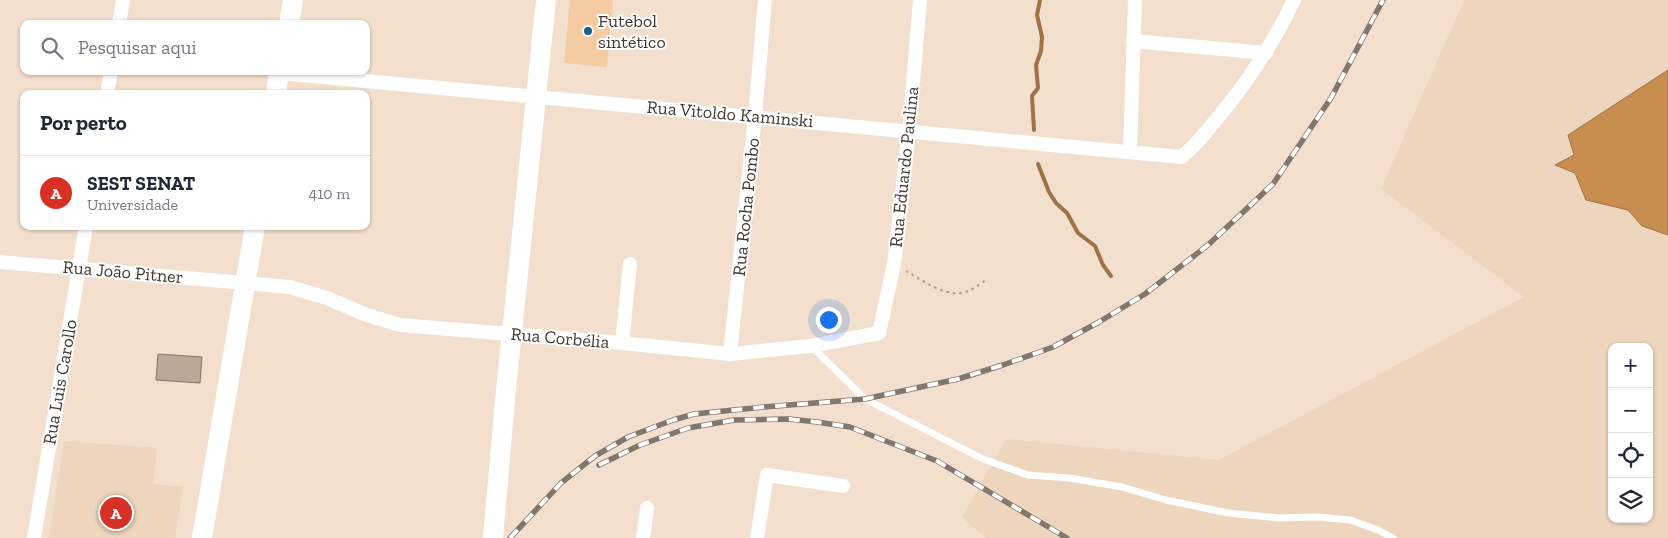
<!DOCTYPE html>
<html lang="pt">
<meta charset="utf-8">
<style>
:root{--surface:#fff;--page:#f6f6f7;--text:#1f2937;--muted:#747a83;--line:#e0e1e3;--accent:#d93025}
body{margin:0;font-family:"Zilla Slab",serif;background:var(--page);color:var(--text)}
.controls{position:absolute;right:15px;bottom:15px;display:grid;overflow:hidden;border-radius:10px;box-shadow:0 1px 4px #0004}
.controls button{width:45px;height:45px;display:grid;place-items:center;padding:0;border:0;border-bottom:1px solid var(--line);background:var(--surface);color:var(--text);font:25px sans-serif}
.you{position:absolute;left:828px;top:319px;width:18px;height:18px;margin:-12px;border:4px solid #fff;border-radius:50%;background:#1a73e8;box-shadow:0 0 0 8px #1a73e833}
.badge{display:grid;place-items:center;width:32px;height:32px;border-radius:50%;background:var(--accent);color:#fff;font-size:16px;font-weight:700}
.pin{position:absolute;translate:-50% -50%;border:2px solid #fff;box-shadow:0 1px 5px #0006}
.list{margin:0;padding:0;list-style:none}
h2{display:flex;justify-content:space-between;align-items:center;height:65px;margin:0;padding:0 20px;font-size:21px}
h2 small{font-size:16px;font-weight:400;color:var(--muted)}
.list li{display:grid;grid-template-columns:32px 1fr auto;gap:15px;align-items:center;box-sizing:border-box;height:75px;padding:0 20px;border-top:1px solid var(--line)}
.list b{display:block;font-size:19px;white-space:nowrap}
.list p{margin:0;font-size:16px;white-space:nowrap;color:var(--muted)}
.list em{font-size:16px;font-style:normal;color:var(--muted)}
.icon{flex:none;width:28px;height:28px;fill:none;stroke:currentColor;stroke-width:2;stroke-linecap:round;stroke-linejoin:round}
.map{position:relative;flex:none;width:1668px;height:538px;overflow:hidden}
.search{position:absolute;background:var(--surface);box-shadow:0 1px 4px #0004;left:20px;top:20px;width:350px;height:55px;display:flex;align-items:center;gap:12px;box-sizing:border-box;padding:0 18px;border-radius:10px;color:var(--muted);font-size:19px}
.panel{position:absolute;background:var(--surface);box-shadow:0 1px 4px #0004;left:20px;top:90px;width:350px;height:140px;border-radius:10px}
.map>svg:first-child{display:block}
.built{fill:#edd5be;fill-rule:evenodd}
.green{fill:#f5cba1}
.water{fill:#c78e50;stroke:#9e7447}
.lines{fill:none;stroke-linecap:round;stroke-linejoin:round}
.stream{stroke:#9e7447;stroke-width:4}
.building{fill:#baa998;stroke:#847464}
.path{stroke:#a89a8d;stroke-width:2;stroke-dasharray:2.5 4;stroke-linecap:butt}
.lane{stroke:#fff;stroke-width:7}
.street{stroke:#fff;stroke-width:14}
.secondary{stroke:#fff;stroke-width:20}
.rail-casing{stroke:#82776c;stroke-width:5.5}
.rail{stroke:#fff;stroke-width:4;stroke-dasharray:11;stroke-linecap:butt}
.poi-dot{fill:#165d91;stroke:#fff;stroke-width:2}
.labels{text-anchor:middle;stroke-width:4;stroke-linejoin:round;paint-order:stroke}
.poi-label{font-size:18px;fill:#3f3831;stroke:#fff;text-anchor:start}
.street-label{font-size:18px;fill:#3f3831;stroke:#fff}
</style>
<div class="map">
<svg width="1668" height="538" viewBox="0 0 1668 538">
<rect width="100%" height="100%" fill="#f2dfce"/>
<g class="built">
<path d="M1464 0H1668V538H985L962 517 1006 439 1219 460 1524 297 1381 189ZM1612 347H1649V519H1612Z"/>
<path d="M64 441 157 448 153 484 183 487 175 538H49Z"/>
</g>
<path class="green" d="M570 0H613L607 67 564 63Z"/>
<path class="water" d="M1668 70V235L1642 226 1628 210 1586 200 1575 173 1555 165 1574 155 1568 135Z"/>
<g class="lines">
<g class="stream">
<path d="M1034 130 1032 96 1038 88 1036 65 1041 51 1042 37 1037 15 1040 0"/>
<path d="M1038 164 1049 192 1056 203 1067 213 1078 233 1095 246 1103 265 1111 276"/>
</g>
</g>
<path class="building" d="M158 354 202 357 200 383 156 380Z"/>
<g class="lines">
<path class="path" d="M906 271C922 280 948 300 968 291 974 289 979 284 985 281"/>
<path class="lane" d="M812 347 865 399 983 459 1028 475 1070 478 1122 487 1166 500 1228 513 1279 518 1317 517 1350 520 1378 530 1393 538"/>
<g class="street">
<path d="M119 24 123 0"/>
<path d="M1133 41 1266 53"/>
<path d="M279 73 1181 157C1195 147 1205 133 1216 120 1247 83 1273 44 1294 0"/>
<path d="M107 94 111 71"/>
<path d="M1130 152 1135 0"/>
<path d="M0 262 290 287 327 298 364 314 400 325 622 343 730 354 811 346 879 333 894 264 909 131 920 0"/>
<path d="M622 343 630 264"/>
<path d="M730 354 755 117 765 0"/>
<path d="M34 538 86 226"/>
<path d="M643 538 647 508"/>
<path d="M757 538 767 475 843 486"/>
</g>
<g class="secondary">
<path d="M289 24 293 0"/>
<path d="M276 94 279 71"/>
<path d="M202 538 255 226"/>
<path d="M493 538 505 400 546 0"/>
</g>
<g class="rail-casing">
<g id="rail">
<path d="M599 465 640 445 688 428 734 420 789 419 817 422 850 427 937 461 1067 538"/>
<path d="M510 538 561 483 595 456 628 437 673 420 694 414 764 407 865 399 958 379 1003 365 1053 347 1099 322 1145 294 1208 245 1273 184 1331 98 1383 0"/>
</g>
</g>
<use href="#rail" class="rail"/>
</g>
<circle class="poi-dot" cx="588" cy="31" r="5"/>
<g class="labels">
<g class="poi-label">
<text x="598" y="27">Futebol<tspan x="598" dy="21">sintético</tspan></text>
</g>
<g class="street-label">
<text transform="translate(730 114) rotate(5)" y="6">Rua Vitoldo Kaminski</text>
<text transform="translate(904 167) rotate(-84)" y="6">Rua Eduardo Paulina</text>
<text transform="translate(746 207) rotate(-84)" y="6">Rua Rocha Pombo</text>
<text transform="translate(123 272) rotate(5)" y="6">Rua João Pitner</text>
<text transform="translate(560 338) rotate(5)" y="6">Rua Corbélia</text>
<text transform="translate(60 382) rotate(-80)" y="6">Rua Luis Carollo</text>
</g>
</g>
</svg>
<div class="controls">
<button>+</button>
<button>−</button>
<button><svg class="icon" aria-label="locate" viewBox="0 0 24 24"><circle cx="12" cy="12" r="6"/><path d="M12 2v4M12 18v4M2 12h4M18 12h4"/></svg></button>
<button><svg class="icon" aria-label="layers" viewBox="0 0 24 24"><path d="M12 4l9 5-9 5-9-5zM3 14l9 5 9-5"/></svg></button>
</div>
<div class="you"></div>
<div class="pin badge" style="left:116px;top:513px">A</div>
<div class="search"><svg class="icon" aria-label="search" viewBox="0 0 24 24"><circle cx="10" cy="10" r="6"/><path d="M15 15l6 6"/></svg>Pesquisar aqui</div>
<section class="panel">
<h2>Por perto<small></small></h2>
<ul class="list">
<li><span class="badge">A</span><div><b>SEST SENAT</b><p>Universidade</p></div><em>410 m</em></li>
</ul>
</section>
</div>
